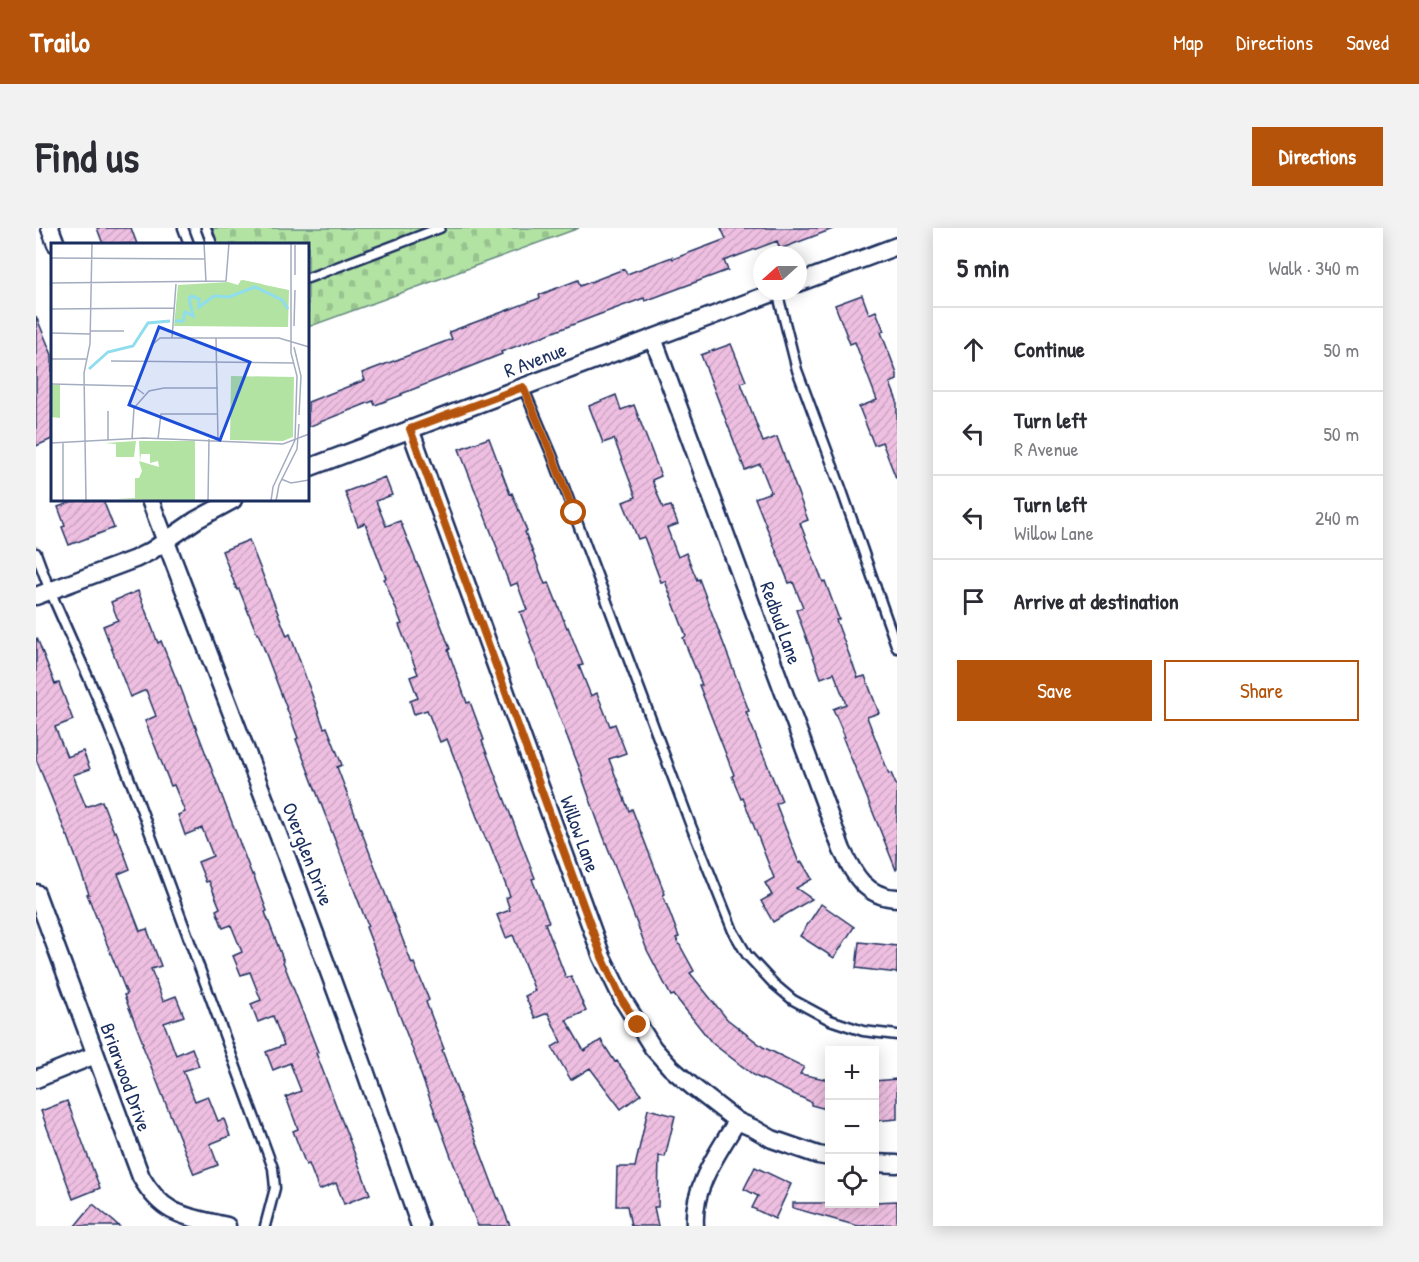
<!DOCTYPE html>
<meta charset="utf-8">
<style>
:root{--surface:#fff;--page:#f2f2f3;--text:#2b2b33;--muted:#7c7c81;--line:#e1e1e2;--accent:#b45309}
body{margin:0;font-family:"Patrick Hand",sans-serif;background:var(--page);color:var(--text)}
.controls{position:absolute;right:18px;bottom:18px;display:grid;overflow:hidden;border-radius:0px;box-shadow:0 3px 15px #0003}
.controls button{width:54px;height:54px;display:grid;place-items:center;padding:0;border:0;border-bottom:2px solid var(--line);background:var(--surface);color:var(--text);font:30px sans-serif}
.compass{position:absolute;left:717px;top:18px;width:54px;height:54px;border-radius:50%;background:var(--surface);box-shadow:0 3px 15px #0003;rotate:249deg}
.stop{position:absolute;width:18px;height:18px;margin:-14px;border:4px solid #b45309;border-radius:50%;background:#fff}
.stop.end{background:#b45309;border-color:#fff;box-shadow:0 2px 6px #0008}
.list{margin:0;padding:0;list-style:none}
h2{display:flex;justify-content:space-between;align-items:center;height:78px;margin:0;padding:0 24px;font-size:26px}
h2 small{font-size:20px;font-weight:400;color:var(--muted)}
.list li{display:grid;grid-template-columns:39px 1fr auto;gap:18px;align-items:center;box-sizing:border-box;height:84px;padding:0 24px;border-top:2px solid var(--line)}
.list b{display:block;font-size:22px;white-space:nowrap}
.list p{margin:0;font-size:20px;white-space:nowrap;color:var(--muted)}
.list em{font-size:20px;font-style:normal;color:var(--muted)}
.actions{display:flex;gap:12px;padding:18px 24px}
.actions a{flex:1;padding:14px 0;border:2px solid var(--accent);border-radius:0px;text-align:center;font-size:21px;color:var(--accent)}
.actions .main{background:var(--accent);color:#fff}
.icon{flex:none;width:33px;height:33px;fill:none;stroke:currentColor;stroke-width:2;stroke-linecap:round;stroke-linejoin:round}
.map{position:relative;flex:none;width:861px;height:998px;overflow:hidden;border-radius:0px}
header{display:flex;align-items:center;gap:36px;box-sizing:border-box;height:84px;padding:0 30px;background:var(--accent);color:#fff}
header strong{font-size:28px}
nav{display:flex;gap:33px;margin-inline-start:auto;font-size:21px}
.intro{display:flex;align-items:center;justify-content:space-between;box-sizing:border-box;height:144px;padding:0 36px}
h1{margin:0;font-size:42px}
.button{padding:15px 27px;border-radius:0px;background:var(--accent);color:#fff;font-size:21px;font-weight:700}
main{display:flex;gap:36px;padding:0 36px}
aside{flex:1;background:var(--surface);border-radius:0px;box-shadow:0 3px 15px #0003}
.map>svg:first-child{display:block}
.cemetery{fill:url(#cemetery-stones);stroke:#668980;stroke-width:1.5}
.building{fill:url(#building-hatch);stroke:#1b2f5e;stroke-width:1.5}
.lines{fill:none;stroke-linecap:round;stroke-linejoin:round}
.service-casing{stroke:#1b2f5e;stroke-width:13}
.minor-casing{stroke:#1b2f5e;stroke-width:21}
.service{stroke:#fff;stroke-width:8}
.minor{stroke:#fff;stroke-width:16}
.route{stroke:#b45309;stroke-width:8}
.labels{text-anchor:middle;stroke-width:6;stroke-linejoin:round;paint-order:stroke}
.street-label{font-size:20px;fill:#1b2f5e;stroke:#fff}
.inset-river{fill:none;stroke:#8fdded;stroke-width:3}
.inset-road{fill:none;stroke:#a4acbf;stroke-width:1.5}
.view{fill:#1d4ed8;fill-opacity:0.15;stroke:#1d4ed8;stroke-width:3}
.inset-edge{fill:none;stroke:#1b2f5e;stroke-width:3}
</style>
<header>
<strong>Trailo</strong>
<nav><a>Map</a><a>Directions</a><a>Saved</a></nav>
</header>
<div class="intro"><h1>Find us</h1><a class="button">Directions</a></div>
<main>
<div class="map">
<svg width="861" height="998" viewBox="0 0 861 998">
<defs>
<pattern id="cemetery-stones" width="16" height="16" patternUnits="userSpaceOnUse" patternTransform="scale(1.5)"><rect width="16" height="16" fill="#b2e3a3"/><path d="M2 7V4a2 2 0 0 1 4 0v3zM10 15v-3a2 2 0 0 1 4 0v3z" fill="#98c38f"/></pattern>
<pattern id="building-hatch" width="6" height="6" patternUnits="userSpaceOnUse" patternTransform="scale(1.5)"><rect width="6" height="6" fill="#efbfe1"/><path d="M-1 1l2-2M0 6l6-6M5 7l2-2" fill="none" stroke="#cca4c3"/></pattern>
</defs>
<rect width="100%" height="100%" fill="#fff"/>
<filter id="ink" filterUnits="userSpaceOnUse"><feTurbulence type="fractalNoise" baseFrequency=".0167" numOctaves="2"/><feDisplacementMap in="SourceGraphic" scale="12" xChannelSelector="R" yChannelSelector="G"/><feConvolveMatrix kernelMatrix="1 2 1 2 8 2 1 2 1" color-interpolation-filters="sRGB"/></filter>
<g filter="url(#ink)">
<path class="cemetery" d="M164 0H543L272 99V16H170Z"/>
<g class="building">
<path d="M61 0H95L101 16H67Z"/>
<path d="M685 0H797V1L744 21 741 13 688 33 692 42 609 73 608 70 562 87 465 124 466 126 365 166 366 167 339 177 337 173 272 199V174L329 152 326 145 416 111 413 104 504 70 503 67 542 52 544 58 588 41 591 46 636 29 637 31 690 11Z"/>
<path d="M826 67 833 86 840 83 848 103 845 104 861 146V152L854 155 861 173V250H860L846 214 838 217 823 179 841 172 819 114 814 116 799 77Z"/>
<path d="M0 88 16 127V211L0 218Z"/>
<path d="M695 116 710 153 705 155 727 214 741 209 772 292 764 295 787 354 789 353 803 391 800 392 822 450 829 448 843 485 831 489 853 546 855 545 861 559V641L860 642 822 547 807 510 809 509 797 481 810 476 798 445 785 450 760 382 767 379 757 354 753 355 719 270 735 264 724 236 709 242 665 127Z"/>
<path d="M580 167 585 182 598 177 625 248 616 252 627 280 635 278 642 296 631 300 642 329 650 325 661 352 663 351 713 483 710 484 746 573 740 576 763 635 766 634 776 651 760 660 776 671 737 694 725 673 736 667 729 655 738 650 707 570 705 571 696 548 698 547 663 457H666L647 410 650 408 629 353 625 354 608 309 602 311 587 274 600 269 578 211 567 215 553 178Z"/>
<path d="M453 210 474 266 476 265 491 303 489 304 509 356 513 355 531 400 532 399 547 437 543 438 555 468 561 465 574 498 579 496 590 525 573 531 593 583 596 581 629 666 627 667 643 709 640 710 658 743 654 745 691 791 727 819 768 839 764 846 794 852V882L775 877V874L719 848 676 815 638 767 635 768 611 722 562 594 546 549H547L494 414 495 413 484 384 491 382 481 355 474 358 461 323 462 322 423 221Z"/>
<path d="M349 249 356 267 340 273 350 298 364 293 382 338H383L414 421 412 422 431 475 434 474 448 512 446 513 499 650 496 651 513 694 509 695 530 750 535 748 550 783 530 792 548 823 565 812 579 834 581 833 605 866 585 881 554 840 535 852 516 819 525 814 512 785 499 790 489 768 499 763 477 707 470 710 461 687 474 682 470 670 474 668 453 614H451L446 602 411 511 404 514 391 482 378 486 374 473 382 470 374 449 382 446 363 397 366 396 348 351 350 350 329 295 322 298 309 264Z"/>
<path d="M41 272H67L78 300 33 317 26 299 29 298 22 279Z"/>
<path d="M213 312 251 408 254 406 288 500 291 499 306 537 301 539 376 736 378 735 393 772 390 774 408 821 406 822 462 971 463 970 474 998H442L417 934 383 841H384L330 699 332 698 260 511 262 510 222 405 221 406 203 361 201 362 186 323Z"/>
<path d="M102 363 122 415 125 413 143 458H144L216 647 217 646 231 683 229 684 247 731H246L282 824 280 825 334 966 308 976 300 955 283 962 273 936 270 937 257 903 262 901 250 869 265 863 254 835 237 842 230 824 248 817 237 788 222 794 215 776 225 772 214 744 205 747 197 728 206 724 195 697 187 700 180 682 184 680 173 653 170 654 162 634 177 628 166 600 149 607 142 587 149 584 138 557 135 558 109 493 120 488 110 462 94 469 67 398 82 392 75 374Z"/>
<path d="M1 410 19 456 23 455 37 492 19 499 31 529 47 523 54 541 37 547 50 579 66 573 78 604 80 603 94 641 82 646 104 703 111 701 125 738 115 741 127 773 140 768 148 788 128 795 140 827 156 820 163 838 147 843 159 873 172 868 182 893 188 891 194 908 174 916 182 937 158 946 106 816 107 815 88 767 91 766 51 666H53L32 608H31L0 531V411Z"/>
<path d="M785 676 818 699 798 730 764 708Z"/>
<path d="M823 714 861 718V745L820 740Z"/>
<path d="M861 851V891L838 893V853Z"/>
<path d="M31 873 64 960 37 971 5 883Z"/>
<path d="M612 881 639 888 629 929 623 928 622 979H618L622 998H595L591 978H580L581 939H599Z"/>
<path d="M719 939 755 956 739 991 716 980 722 968 708 961Z"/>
<path d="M861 973V996L822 998 757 980V975H838V974Z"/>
<path d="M57 976 83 998H39Z"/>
</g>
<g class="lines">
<g class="service-casing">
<g id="service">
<path d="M147 0 153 16"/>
<path d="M170 0 176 16"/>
<path d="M272 50 404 0"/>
<path d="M741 63 761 142 805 260 861 420"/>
<path d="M487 159 516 227 655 598 697 703 711 727 738 756 757 772 794 792 827 803 861 807"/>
<path d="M0 325 14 363 60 467 100 567 237 940 239 960 229 998"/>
</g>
</g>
<g class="minor-casing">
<g id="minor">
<path d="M14 0 20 16"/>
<path d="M762 55 861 18"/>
<path d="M617 110 806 622C818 647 830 669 861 670"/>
<path d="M374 201 566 729 587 772 617 820 634 839 657 859 701 893 717 900 736 911 782 927 794 929"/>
<path d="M272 240 742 63"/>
<path d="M114 272 250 627 325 831 384 998"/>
<path d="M0 368 99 331 115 323 160 292 197 272"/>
<path d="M0 665 105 949C128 989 150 988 191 998"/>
<path d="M0 851 59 827"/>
<path d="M838 935 861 936"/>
<path d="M659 998C656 959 682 925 701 893"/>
</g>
</g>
<use href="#service" class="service"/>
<use href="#minor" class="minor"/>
</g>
</g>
<g class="lines" filter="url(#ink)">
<path class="route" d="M538 285 516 227 487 159 374 201 566 729 586 772 602 797"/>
</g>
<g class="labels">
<g class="street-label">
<text transform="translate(499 132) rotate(-21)" y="7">R Avenue</text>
<text transform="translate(745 395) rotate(70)" y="7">Redbud Lane</text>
<text transform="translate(544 606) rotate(70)" y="7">Willow Lane</text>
<text transform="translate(272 626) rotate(69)" y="7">Overglen Drive</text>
<text transform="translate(90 849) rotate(70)" y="7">Briarwood Drive</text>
</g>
</g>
<g transform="translate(15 15)">
<rect width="258" height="258" fill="#fff"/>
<path d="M190 37 238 47 237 84 123 83 127 42 177 39 187 42ZM0 142H9V175L0 174ZM85 198 83 214H65V201L54 200ZM88 198H144V258L66 256 84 255V235H88L91 228 88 218 108 224 107 218 99 220V211H90L89 218Z" fill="#b2e3a3"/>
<path d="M192 37 211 41 223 51H236L237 69 232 58 220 57 211 49 176 57 167 55 148 65 144 62 141 75H134L130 81 123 78 135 68 129 48H142L150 42 160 50 173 51 183 48 182 42 189 43Z" fill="#b2e3a3"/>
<path d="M180 133 243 134 242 194 232 198 179 197Z" fill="#b2e3a3"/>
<path class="inset-river" d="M124 78H132L134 69 142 73 138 55 141 53 148 56V64L163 53 178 54 204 44 231 57 237 66M38 126 57 109 82 103 97 80 119 78"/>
<path class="inset-road" d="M153 0 155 39M0 15 153 16M244 32V2M0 40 175 38 178 0M0 66 123 65M243 83 244 47M39 88H73M0 90 39 91M121 95 125 41M165 95 167 197M243 104 250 133 248 172M0 116H35M60 118 242 120M94 119 101 102 109 95H228L258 104M0 141 82 143 93 151M57 168V197M81 196 83 165 98 148 113 145H167M107 196 110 171H167M0 200 93 195 232 201 258 191M230 236 240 240 258 237M12 258V199M35 258 33 130 39 101 41 0M157 258 158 196M220 258 222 244 244 197 246 133 240 110V0M225 258 228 242 246 206 248 181"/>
<path class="view" d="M108 84 199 119 169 197 78 162Z"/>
<rect width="258" height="258" class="inset-edge"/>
</g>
</svg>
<div class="controls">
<button>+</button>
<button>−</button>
<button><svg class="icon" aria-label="locate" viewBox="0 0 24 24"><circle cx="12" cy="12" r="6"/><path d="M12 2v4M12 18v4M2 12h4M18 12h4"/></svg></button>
</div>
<svg class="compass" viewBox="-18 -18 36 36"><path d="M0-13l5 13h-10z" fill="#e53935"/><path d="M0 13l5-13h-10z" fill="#7c7c81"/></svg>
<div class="stop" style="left:538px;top:285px"></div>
<div class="stop end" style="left:602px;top:797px"></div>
</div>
<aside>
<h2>5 min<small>Walk · 340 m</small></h2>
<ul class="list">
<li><svg class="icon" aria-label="ahead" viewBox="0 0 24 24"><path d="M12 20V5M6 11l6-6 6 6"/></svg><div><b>Continue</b></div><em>50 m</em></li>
<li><svg class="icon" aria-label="left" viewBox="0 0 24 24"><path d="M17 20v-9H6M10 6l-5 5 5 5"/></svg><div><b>Turn left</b><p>R Avenue</p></div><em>50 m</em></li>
<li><svg class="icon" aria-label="left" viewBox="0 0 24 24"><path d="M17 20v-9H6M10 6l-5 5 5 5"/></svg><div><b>Turn left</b><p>Willow Lane</p></div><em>240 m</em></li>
<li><svg class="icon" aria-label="arrive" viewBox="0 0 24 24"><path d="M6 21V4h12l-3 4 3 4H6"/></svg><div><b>Arrive at destination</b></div></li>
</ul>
<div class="actions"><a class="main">Save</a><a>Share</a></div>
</aside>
</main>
